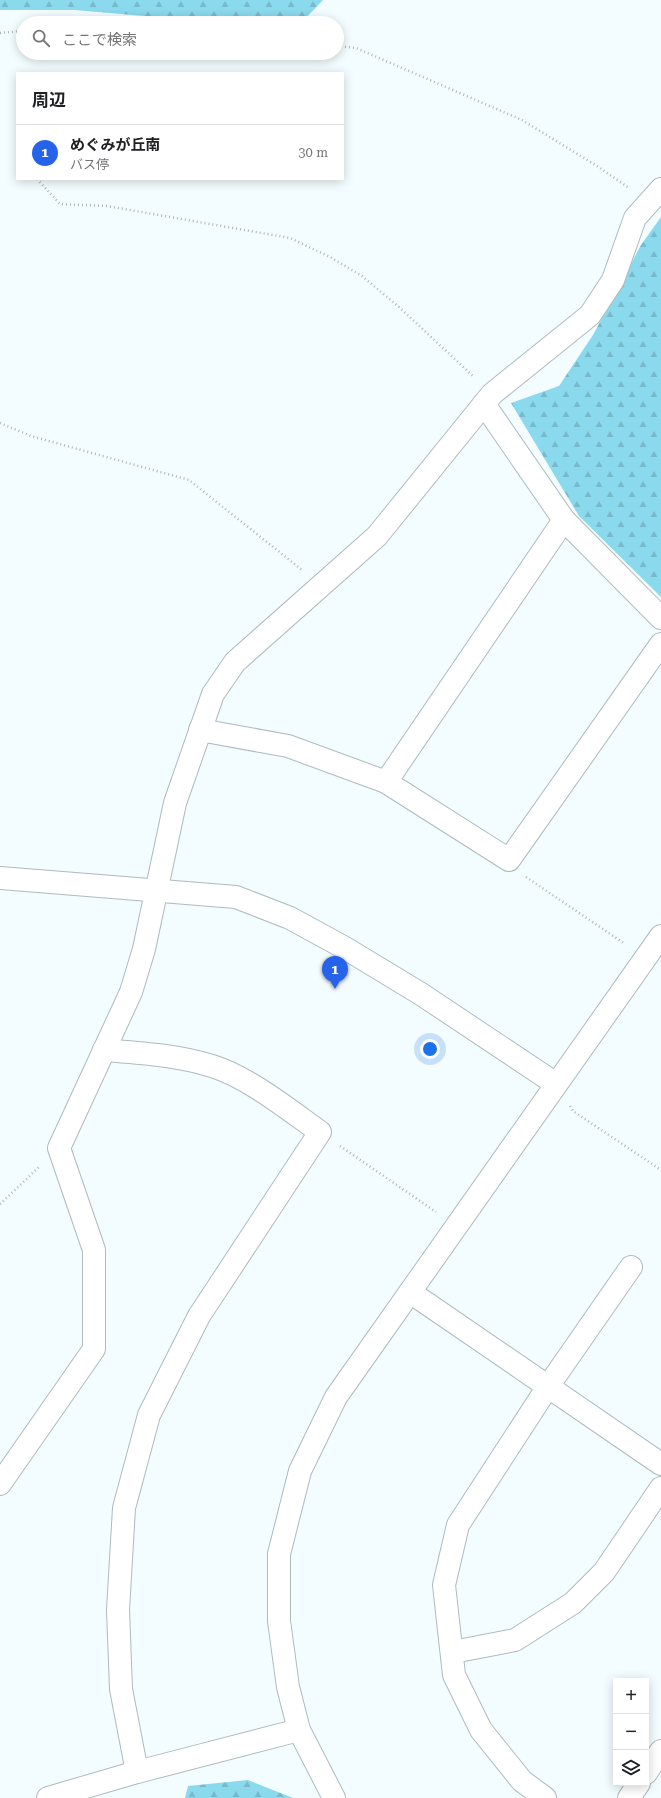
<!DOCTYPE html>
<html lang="ja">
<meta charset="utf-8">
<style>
:root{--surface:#fff;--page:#f6f6f6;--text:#202124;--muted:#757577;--line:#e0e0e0;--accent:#2563eb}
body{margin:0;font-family:"Roboto Serif","Noto Sans JP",serif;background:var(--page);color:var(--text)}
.controls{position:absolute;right:12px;bottom:12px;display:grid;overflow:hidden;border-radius:0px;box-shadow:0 2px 10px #0003}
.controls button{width:36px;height:36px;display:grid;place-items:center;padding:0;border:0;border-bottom:1px solid var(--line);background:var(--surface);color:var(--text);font:20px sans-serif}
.you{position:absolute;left:430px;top:1049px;width:14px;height:14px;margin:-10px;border:3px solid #fff;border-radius:50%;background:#1a73e8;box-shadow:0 0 0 6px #1a73e833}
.badge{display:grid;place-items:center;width:26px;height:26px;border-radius:50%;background:var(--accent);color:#fff;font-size:13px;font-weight:700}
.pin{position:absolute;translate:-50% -33px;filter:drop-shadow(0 1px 2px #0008)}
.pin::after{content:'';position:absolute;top:21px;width:14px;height:12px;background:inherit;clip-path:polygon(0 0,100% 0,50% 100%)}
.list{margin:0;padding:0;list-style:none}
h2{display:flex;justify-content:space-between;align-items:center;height:52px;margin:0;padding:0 16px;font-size:17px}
h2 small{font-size:13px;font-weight:400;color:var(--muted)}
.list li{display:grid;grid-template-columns:26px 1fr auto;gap:12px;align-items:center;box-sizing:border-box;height:56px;padding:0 16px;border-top:1px solid var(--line)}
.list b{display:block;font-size:15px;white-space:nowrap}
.list p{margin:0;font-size:13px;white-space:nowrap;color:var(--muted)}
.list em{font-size:13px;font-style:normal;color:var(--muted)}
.icon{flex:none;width:22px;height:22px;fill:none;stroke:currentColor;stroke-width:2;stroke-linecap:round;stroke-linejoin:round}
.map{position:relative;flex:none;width:661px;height:1798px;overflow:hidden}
.search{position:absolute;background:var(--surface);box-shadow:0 2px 10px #0003;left:16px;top:16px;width:328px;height:44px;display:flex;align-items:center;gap:10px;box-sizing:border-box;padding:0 14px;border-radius:22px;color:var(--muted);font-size:15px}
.panel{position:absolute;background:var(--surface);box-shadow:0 2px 10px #0003;left:16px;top:72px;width:328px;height:108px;border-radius:0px}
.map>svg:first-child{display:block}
.forest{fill:url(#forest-firs)}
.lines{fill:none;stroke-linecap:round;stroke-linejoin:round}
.minor-casing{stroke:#adbbbf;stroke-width:24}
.tertiary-casing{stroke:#adbbbf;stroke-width:24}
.path{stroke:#aeb5b7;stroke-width:2.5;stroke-dasharray:1 3;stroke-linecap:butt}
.minor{stroke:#fff;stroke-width:22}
.tertiary{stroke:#fff;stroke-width:22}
</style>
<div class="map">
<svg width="661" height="1798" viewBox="0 0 661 1798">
<defs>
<pattern id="forest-firs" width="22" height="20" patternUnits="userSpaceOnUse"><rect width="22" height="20" fill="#8bd9ed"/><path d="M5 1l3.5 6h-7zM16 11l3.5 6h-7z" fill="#77bacb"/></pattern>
</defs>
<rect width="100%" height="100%" fill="#f3fcfe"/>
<g class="forest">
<path d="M0 0H323L301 23H224L75 10H0Z"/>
<path d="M661 217V597L579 516 511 403 559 386 593 335 641 245Z"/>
<path d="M248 1780 293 1798H185L188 1786Z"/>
</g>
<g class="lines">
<g class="minor-casing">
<g id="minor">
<path d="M484 404 564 520 661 618"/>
<path d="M200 730 288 746 386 782 509 860 661 644"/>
<path d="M386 782 564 520"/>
<path d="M104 1050C140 1053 176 1055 212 1066 248 1077 289 1110 320 1132L199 1316 149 1415 124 1508 118 1610 121 1689 137 1772"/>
<path d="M410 1292 661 1464"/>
<path d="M0 1484 94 1349V1250L59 1148 131 992 144 949 175 803 213 694 235 662 377 536 492 394 590 315 613 280 635 218 661 189"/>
<path d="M453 1652 515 1640 573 1603 604 1572 661 1488"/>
<path d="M646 1773 661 1751"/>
<path d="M48 1798 137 1772 299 1730"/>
<path d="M545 1798 522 1781 481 1730 454 1675 444 1585 458 1525 549 1385 631 1267"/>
<path d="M629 1798 639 1783"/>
</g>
</g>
<g class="tertiary-casing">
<g id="tertiary">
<path d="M0 878 236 897 290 918 345 948 421 994 556 1084"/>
<path d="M334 1798 299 1730 288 1687 279 1621V1554L300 1471 336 1397 661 936"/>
</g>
</g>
<g class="path">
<path d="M96 23 138 19"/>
<path d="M0 33 23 31"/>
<path d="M337 46 356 48 522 120 597 166 629 188"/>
<path d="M37 179 60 204 107 206 290 238 330 257 362 276 399 307 474 377"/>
<path d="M0 423 31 436 189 480 302 570"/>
<path d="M526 877 625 944"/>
<path d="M570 1106 573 1111 661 1170"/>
<path d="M340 1146 436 1212"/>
<path d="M0 1204 39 1167"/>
</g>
<use href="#minor" class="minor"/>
<use href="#tertiary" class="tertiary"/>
</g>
</svg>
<div class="controls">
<button>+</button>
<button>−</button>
<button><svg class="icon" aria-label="layers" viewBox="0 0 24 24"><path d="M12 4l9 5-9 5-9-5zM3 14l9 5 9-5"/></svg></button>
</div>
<div class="you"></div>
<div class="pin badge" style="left:335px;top:989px">1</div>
<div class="search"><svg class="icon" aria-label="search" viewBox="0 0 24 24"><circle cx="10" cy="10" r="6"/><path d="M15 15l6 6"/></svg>ここで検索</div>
<section class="panel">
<h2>周辺<small></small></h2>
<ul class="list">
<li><span class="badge">1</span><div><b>めぐみが丘南</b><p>バス停</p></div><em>30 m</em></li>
</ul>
</section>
</div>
